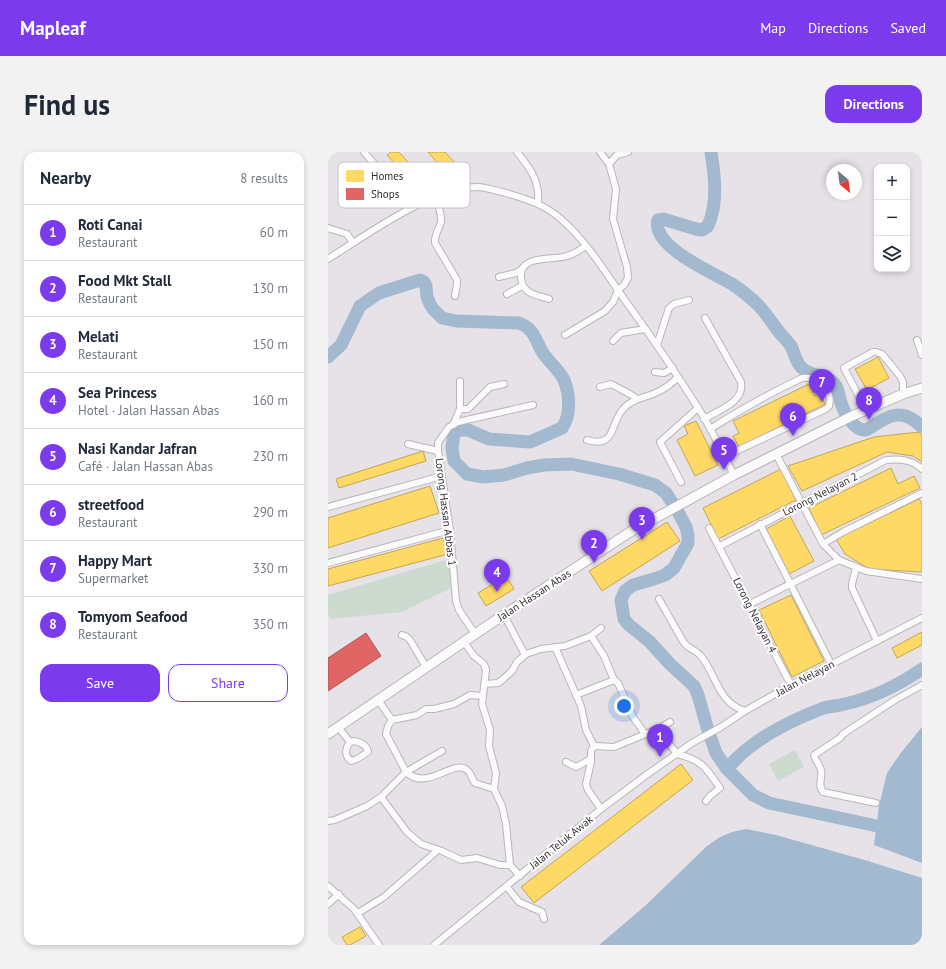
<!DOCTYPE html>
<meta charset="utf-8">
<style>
:root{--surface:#fff;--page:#f2f2f3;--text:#1f2937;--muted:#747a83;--line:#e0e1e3;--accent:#7c3aed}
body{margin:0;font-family:"PT Sans",sans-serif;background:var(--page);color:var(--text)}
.controls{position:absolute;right:12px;top:12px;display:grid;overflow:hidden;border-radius:8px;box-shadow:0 2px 6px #0003}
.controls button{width:36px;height:36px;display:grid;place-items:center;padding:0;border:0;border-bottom:1px solid var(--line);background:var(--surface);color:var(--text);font:20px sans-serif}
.compass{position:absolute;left:498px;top:12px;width:36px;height:36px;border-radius:50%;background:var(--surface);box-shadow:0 2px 6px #0003;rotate:151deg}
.you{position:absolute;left:296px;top:554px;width:14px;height:14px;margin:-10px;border:3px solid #fff;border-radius:50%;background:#1a73e8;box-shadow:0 0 0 6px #1a73e833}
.badge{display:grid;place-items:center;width:26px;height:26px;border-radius:50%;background:var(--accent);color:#fff;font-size:13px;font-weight:700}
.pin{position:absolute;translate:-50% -33px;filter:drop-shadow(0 1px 2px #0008)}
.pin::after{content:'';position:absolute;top:21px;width:14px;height:12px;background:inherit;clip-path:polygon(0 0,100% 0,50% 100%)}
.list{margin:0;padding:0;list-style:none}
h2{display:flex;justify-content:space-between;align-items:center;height:52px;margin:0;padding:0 16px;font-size:17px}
h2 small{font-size:13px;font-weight:400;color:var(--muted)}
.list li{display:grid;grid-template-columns:26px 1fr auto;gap:12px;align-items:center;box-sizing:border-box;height:56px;padding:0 16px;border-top:1px solid var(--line)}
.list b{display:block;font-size:15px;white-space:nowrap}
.list p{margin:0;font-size:13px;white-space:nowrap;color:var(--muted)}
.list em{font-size:13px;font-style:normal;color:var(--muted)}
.actions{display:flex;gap:8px;padding:12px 16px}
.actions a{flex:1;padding:9px 0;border:1px solid var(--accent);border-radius:12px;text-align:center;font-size:14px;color:var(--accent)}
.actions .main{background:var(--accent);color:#fff}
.icon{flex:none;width:22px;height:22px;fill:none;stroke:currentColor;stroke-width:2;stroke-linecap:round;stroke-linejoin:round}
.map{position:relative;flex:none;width:594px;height:793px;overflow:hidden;border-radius:12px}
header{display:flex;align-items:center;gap:24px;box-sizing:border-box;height:56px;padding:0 20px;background:var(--accent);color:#fff}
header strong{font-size:19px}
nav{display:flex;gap:22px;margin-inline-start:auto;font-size:14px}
.intro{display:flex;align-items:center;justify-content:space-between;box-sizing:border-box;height:96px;padding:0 24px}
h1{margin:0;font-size:28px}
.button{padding:10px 18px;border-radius:12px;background:var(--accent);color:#fff;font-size:14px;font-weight:700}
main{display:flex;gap:24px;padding:0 24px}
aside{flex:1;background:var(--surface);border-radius:12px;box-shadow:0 2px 6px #0003}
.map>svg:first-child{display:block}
.green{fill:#ccdacf}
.water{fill:#a2b9cf}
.pier{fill:#e7e2e8}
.homes{fill:#ffd966;stroke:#c2a657}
.shops{fill:#e06666;stroke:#ac5657}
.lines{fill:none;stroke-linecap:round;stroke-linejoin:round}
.river{stroke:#a2b9cf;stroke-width:13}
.minor-casing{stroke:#b9b5ba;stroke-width:8}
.secondary-casing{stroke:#b9b5ba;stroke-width:11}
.minor{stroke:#fbfbfc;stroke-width:6}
.secondary{stroke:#fbfbfc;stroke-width:9}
.labels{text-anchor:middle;stroke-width:4;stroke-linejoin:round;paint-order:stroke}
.street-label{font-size:11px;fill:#333034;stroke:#fff}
.key{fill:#fff;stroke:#c2c1c2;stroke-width:1}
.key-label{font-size:11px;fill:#333034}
</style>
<header>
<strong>Mapleaf</strong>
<nav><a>Map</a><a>Directions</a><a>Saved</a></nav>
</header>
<div class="intro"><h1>Find us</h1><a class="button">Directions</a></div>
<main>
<aside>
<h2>Nearby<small>8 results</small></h2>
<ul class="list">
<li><span class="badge">1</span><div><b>Roti Canai</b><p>Restaurant</p></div><em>60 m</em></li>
<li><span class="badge">2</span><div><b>Food Mkt Stall</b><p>Restaurant</p></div><em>130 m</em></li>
<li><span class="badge">3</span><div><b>Melati</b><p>Restaurant</p></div><em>150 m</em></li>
<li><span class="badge">4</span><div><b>Sea Princess</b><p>Hotel · Jalan Hassan Abas</p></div><em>160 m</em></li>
<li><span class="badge">5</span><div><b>Nasi Kandar Jafran</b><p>Café · Jalan Hassan Abas</p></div><em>230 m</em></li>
<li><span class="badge">6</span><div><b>streetfood</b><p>Restaurant</p></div><em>290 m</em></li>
<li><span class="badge">7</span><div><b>Happy Mart</b><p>Supermarket</p></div><em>330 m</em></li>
<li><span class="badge">8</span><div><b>Tomyom Seafood</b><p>Restaurant</p></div><em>350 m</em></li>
</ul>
<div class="actions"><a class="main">Save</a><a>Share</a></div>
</aside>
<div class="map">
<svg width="594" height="793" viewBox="0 0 594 793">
<rect width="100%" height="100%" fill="#e7e2e8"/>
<g class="green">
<path d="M121 407 123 436 74 460 2 467 0 461V443Z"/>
<path d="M467 598 476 615 450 629 441 612Z"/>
</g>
<path class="water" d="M594 575V793H271L317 754 379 694 392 685 404 680 418 677 448 683 540 709 546 693 551 654 559 621 572 602Z"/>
<path class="pier" d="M546 693 594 711V726L540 709Z"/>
<g class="homes">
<path d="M63 0H71L89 20 112 14 100 0H117L128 12 130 21 85 32 59 3Z"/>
<path d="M550 205 561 226 539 238 527 217Z"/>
<path d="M481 232 487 244 492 242 497 252 411 295 405 284 411 281 405 269Z"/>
<path d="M368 269 390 313 367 324 349 288 360 282 356 274Z"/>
<path d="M591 280 594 284V310L585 304 559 300 474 339 460 314 546 285Z"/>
<path d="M95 299 98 309 11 336 8 327Z"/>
<path d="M563 316 570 332 586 324 592 336 493 383 481 356Z"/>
<path d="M453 317 468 348 390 387 375 356Z"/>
<path d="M102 334 111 361 0 396V366Z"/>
<path d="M591 347 594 352V420L541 417 517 402 508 387Z"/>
<path d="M462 364 486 409 461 422 438 377Z"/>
<path d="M339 370 352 389 274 439 261 419Z"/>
<path d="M115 386 120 402 0 434V417Z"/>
<path d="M178 424 186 437 158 454 150 441Z"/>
<path d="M463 443 496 509 464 525 431 458Z"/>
<path d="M594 480V493L569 506 564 496Z"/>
<path d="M353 612 365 628 206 751 193 735Z"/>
<path d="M32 775 38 784 22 793H19L14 785Z"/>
</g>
<path class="shops" d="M38 481 53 504 0 539V506Z"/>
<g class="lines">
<g class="river">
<path d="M383 0C387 25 390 51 380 74L374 78 368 77 335 67 330 68C323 95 386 121 404 132 413 138 423 146 430 153 438 161 444 171 451 180 455 185 461 190 464 196 467 203 468 211 474 216 483 225 500 222 508 234 511 239 511 246 513 251 517 262 526 279 538 278 555 268 569 255 587 269 590 271 592 273 594 275"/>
<path d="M0 205 13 193 32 154 51 141 92 128 96 130 98 134 99 145 102 152 105 157 114 166 128 169 191 171C207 177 207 188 215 201 221 210 232 219 236 228 242 242 243 264 234 276L202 290 161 287 140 278H131L126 282 124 296 126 309 139 322 155 325 176 323 199 316 216 313 243 312 291 322 327 333 338 341 350 360 358 375 360 384V391L346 416 337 423 326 427 305 433 297 439 293 448 296 467 301 473 321 489 342 512 366 534 370 543 379 575 388 601 399 617 425 643 441 651 549 674"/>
<path d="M399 617C422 589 459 570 493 557 500 554 509 554 517 552 544 546 571 533 594 517"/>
</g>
<g class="minor-casing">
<g id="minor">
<path d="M36 0 84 55"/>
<path d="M189 0C202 16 212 29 210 51"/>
<path d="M281 12 289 3 300 0"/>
<path d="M107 45C110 53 114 61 113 70 111 77 106 83 107 91L129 128V132L127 144"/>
<path d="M0 76 19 82 25 91"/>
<path d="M0 107C40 82 104 35 151 35 160 36 169 39 178 41 199 47 218 53 234 68 258 89 276 118 294 144 323 184 351 225 377 267 387 285 396 304 406 323"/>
<path d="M171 125 188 121 194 117"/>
<path d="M179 142 194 134"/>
<path d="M221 147C209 143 195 142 193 127 190 102 223 109 239 104 246 102 252 98 258 94"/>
<path d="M237 183 277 159 285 150 290 138 296 133 300 126 299 115 285 67 288 37 281 12 272 0"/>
<path d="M589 188 594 203"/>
<path d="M285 189 293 181 317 177"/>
<path d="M329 193 341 156 346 152 361 148"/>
<path d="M327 220 336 221 345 216"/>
<path d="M272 235 283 232C290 236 304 242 309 247"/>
<path d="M132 257H140L162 235 176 232"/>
<path d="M538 258 516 216 545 200H548L554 202 572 224 575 230V242"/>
<path d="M376 267C391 258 417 250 413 230L377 166"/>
<path d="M125 273 132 257V229"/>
<path d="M382 277C412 258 442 241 474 226 490 224 505 238 501 254L498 257 396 305"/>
<path d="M259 288C290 297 281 269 297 255 305 247 315 246 325 242 335 238 343 233 350 225"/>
<path d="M80 292 110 299"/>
<path d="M448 302 495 392 511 408 538 419 594 427"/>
<path d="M353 330 332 290 370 256"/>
<path d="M0 355 114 324"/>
<path d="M432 372 503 512"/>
<path d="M381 376 463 533"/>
<path d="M495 392 515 380 594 341"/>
<path d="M392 394 558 308C571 307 583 307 594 317"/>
<path d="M0 411 122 378"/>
<path d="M528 416 524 432V436L549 489"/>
<path d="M331 447 356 491C361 497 368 498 373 504 389 524 390 551 417 559"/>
<path d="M422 452 511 408"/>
<path d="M176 463 196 501 198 502"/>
<path d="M147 482 131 458 128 449 122 378 110 299V291L114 285 121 275 130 270 205 253"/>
<path d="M74 483 79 485 82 488 98 515"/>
<path d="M263 484 276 504 286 528 290 531 305 565 317 582"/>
<path d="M136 490 146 504 156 512 158 518 154 552 162 578 161 594 168 621 166 637 174 654 178 672 182 713 192 724"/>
<path d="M227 495 253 554 258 578 266 594 263 599V610L258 632 260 638 273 657"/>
<path d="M157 532 170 531 174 528 184 519 189 510 198 502 213 497 237 494 263 484 273 476"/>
<path d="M248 543 286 528"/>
<path d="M50 548 64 568 60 574 58 582 78 620C100 641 128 603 141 620 144 623 144 628 147 631L166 637"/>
<path d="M64 568 89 563 98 557H106L126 552 142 543 155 544"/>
<path d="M10 575 22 590"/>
<path d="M330 577 349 602C374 608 378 616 392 636L382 644 378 649"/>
<path d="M26 589C32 590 39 593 40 600L29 607 23 609C16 603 17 597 22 590Z"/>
<path d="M266 594 286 595 330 577 342 570"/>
<path d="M238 610 248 615 263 607"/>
<path d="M53 645 79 680 93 692 114 699 133 708 149 706 172 713H182"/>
<path d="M548 651 495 640C489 633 495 626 493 618 492 613 487 608 486 603L512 586 515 582 567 548 594 533"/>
<path d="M0 669 7 668 39 654 53 645 78 620 114 599"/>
<path d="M0 734 26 757 51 793"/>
<path d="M179 735 191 750 214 760 216 767"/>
<path d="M0 752 11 742"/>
<path d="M30 761 56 745 110 698"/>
<path d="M106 793 273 657 321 621 364 591 393 575 417 559 463 533 594 466"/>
</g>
</g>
<g class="secondary-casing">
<path id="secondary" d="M0 582 165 470 302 380 406 323 524 264 575 242 594 236"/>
</g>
<use href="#minor" class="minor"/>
<use href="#secondary" class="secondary"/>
</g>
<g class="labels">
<g class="street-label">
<text transform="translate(492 342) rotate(-27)" y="4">Lorong Nelayan 2</text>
<text transform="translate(118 360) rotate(83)" y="4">Lorong Hassan Abbas 1</text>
<text transform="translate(206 443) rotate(-33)" y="4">Jalan Hassan Abas</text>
<text transform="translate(427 463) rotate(63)" y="4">Lorong Nelayan 4</text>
<text transform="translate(477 526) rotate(-28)" y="4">Jalan Nelayan</text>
<text transform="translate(233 690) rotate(-39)" y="4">Jalan Teluk Awak</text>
</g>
</g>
<rect x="10" y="10" width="132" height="46" rx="6" class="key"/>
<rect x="18" y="18" width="18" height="12" fill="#ffd966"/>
<rect x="18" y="36" width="18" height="12" fill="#e06666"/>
<g class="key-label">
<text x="43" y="28">Homes</text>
<text x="43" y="46">Shops</text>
</g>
</svg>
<div class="controls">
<button>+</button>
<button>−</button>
<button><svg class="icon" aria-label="layers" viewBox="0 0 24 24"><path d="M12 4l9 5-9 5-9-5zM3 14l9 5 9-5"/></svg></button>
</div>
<svg class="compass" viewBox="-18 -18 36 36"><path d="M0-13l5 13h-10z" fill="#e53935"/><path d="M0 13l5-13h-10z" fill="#747a83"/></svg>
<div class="you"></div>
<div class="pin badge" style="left:332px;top:605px">1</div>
<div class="pin badge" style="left:266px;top:411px">2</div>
<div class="pin badge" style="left:314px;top:388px">3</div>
<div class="pin badge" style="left:169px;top:440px">4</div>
<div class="pin badge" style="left:396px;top:318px">5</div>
<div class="pin badge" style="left:465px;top:284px">6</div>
<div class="pin badge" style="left:494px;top:250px">7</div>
<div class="pin badge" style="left:541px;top:268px">8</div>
</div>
</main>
